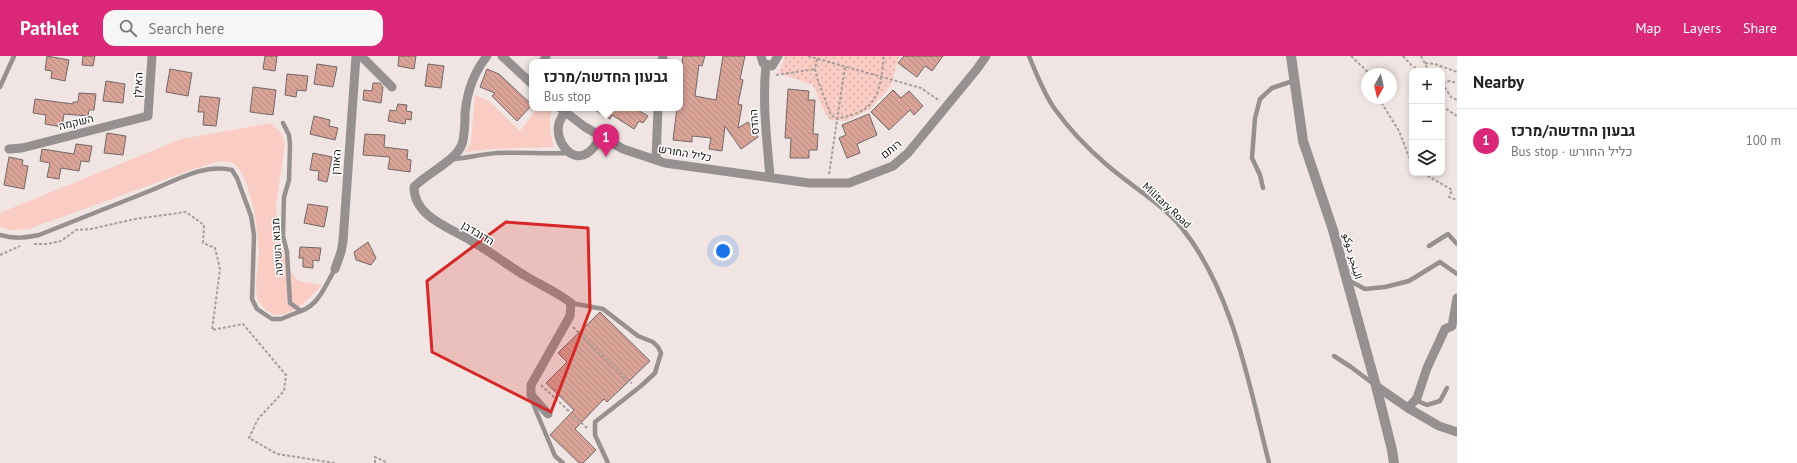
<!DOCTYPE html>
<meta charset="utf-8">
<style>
:root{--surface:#fff;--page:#f6f6f6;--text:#222;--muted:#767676;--line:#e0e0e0;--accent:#db2777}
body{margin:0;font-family:"PT Sans","Noto Sans Arabic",Heebo,sans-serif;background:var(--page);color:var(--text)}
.controls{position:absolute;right:12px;top:12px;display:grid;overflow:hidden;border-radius:8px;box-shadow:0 2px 6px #0003}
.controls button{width:36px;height:36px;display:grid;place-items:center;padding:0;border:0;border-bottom:1px solid var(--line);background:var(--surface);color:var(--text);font:20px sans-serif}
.compass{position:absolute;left:1361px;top:12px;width:36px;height:36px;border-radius:50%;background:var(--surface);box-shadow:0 2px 6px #0003;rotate:188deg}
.you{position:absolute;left:723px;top:195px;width:14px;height:14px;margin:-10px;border:3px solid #fff;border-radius:50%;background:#1a73e8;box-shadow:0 0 0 6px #1a73e833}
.badge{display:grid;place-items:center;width:26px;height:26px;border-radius:50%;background:var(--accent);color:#fff;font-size:13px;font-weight:700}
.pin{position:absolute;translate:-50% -33px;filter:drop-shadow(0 1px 2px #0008)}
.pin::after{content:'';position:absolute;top:21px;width:14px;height:12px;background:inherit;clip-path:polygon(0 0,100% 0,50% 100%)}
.popup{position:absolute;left:529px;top:3px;width:154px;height:52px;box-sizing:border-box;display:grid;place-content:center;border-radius:8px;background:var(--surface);filter:drop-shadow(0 1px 3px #0005);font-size:13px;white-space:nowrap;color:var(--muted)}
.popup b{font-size:15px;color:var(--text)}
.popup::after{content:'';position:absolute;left:50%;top:100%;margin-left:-8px;border:8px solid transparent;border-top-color:var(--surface)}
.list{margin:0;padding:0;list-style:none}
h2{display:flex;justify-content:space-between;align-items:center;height:52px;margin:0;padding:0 16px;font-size:17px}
h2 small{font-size:13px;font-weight:400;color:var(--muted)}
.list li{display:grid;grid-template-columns:26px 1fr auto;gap:12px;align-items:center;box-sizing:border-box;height:64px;padding:0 16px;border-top:1px solid var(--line)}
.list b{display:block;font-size:15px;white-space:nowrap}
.list p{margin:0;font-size:13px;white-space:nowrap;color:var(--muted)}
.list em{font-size:13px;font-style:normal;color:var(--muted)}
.icon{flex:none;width:22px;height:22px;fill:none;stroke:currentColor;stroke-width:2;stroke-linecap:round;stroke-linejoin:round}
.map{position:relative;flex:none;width:1457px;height:407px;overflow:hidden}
header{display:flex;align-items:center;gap:24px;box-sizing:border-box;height:56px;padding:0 20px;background:var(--accent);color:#fff}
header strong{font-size:19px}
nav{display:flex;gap:22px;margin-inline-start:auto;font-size:14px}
.search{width:280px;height:36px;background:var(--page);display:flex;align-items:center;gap:10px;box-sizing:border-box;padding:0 14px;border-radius:12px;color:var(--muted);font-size:15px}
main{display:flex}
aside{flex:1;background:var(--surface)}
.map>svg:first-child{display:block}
.grass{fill:#f9cdc3}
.park{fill:url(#park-dots)}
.building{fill:url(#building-back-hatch);stroke:#726866}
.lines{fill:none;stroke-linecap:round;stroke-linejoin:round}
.path{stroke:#a79e9c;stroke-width:2;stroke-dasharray:3 2;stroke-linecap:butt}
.service{stroke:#969190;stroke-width:4.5}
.minor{stroke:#969190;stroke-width:9}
.tertiary{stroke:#969190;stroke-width:10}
.marked{fill:#d62828;fill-opacity:0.2;stroke:#d62828;stroke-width:3;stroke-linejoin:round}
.labels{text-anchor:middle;stroke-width:3;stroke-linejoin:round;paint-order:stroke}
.street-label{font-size:11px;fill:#110e0d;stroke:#fff}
</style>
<header>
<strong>Pathlet</strong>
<div class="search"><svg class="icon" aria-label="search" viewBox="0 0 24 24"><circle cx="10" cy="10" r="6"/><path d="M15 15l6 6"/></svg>Search here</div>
<nav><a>Map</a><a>Layers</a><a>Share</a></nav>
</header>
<main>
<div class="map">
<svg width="1457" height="407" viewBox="0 0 1457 407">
<defs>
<pattern id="park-dots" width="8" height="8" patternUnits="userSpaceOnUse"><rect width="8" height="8" fill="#f9cdc3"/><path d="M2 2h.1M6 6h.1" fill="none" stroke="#d4afa6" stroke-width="1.8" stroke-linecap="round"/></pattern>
<pattern id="building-back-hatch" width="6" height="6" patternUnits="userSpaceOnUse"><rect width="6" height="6" fill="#daa397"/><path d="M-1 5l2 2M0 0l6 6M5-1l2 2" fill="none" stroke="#ba8b81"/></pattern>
</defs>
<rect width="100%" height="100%" fill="#f0e5e2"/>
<g class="grass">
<path d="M475 39 489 45 520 75 537 52H547L552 54C548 66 550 79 554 91L492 93 465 96 471 87Z"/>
<path d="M271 67 282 78 285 89 276 148 278 181 292 218 299 225 322 229C309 242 287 269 267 255 264 252 257 245 257 240 254 226 259 209 259 195 258 176 250 111 230 106 218 103 205 110 194 113L29 173 10 174 0 171V157L181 83Z"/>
</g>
<path class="park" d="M785 0H899L891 30 870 53 846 65 830 64 824 55 813 29 779 17Z"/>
<g class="building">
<path d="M47 0 69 4 65 25 51 22 52 15 45 14Z"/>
<path d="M83 0H95L93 10 82 9Z"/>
<path d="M265 0H277L275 15 263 13Z"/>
<path d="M399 0H416L414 13 398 10Z"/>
<path d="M683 0H705L702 10 699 9 695 40 716 44 723 0H745L740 23 743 24 738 48 742 49 738 72 748 66 758 81 741 93 725 70 722 95 709 93 711 82 692 80V86L673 84 677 52H680V21Z"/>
<path d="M904 0H943L932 15 925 10 917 21 898 7Z"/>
<path d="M317 8 337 11 333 31 314 28Z"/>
<path d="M428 8 444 10 441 32 425 30Z"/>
<path d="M170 13 192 17 188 40 166 36Z"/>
<path d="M487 13 499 18 532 49 517 65 492 40 495 37 480 31Z"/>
<path d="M287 18 308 20 306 35 297 34 296 41 285 39Z"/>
<path d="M106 25 125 28 123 47 103 45Z"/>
<path d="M373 27H380L383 31 381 47 363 44 364 34 372 35Z"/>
<path d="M253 31 276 34 273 59 250 56Z"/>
<path d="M788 33 809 35 808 44H815L813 78H818L817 94H809V102H790L791 82H785Z"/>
<path d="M893 34 901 42 909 35 923 50 914 59 910 54 889 74 871 56Z"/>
<path d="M79 37 96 38 94 54H89L88 60 64 58 62 71 45 68 46 59 33 57 35 43 73 48V46H78Z"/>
<path d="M200 40 220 42 216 70 203 69 204 56H198Z"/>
<path d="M398 48 407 49 406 55 412 56 411 64 406 63 405 68 388 65 390 54 396 55Z"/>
<path d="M592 52H634L648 60 643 67 639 65 634 73 612 59 610 63Z"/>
<path d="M869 58 877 79 857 88 860 97 847 102 839 82 846 79 842 69Z"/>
<path d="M314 60 330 64 329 70 338 72 335 84 310 78Z"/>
<path d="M107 77 126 80 123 99 104 97Z"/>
<path d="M365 78 385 79 384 91 408 94 407 103 411 104 410 116 388 113 390 101 363 99Z"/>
<path d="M76 88 92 90 89 106 81 105 79 115 61 112 59 123 47 121 50 107 40 105 42 93 74 98Z"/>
<path d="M313 97 332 101 327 126 318 124 319 115 310 114Z"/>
<path d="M9 101 23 104 22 109 28 110 24 133 4 129Z"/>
<path d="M308 148 328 151 324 171 304 167Z"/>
<path d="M368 186 376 202 371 209 356 204 354 196Z"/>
<path d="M300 191 321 192 319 205 313 204V212L303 211V202H299Z"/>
<path d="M600 256 650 305 607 346 604 343 575 373 596 394 583 407H579L550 379 574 354 546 327 567 306 558 297Z"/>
</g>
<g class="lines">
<g class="path">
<path d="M808 0 921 32 940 45"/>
<path d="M1351 0 1370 18"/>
<path d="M1403 0 1412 10 1422 15"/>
<path d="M1421 0 1429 15"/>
<path d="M817 3 815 13 817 22 831 59 837 63C847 60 858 58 866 52 881 41 882 16 884 0"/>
<path d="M1425 7 1435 8 1457 16"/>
<path d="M776 19 815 13"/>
<path d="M1442 27 1451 41 1457 44"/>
<path d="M1443 28 1449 25 1457 27"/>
<path d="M1380 42 1381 46 1399 75 1409 101 1412 105"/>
<path d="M1442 50 1457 60"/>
<path d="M1423 117 1452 134 1449 141 1457 144"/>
<path d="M829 118 845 11"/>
<path d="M34 188H47L61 185 76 174 91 173 135 163 186 156 204 169 203 187 215 192 220 213 212 274 243 268 286 319 284 335 258 363 249 382 277 398 335 407"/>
<path d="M0 199 20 190"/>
<path d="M573 271 629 326 632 327"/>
<path d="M541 329 588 373"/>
<path d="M375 407V401L388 407"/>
</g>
<g class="service">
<path d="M1029 0C1036 17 1043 36 1054 52 1069 73 1087 92 1107 109 1131 130 1161 147 1181 171 1233 235 1249 329 1269 407"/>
<path d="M0 31 14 0"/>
<path d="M283 67 289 79 290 88 289 124 284 141 283 180 287 196 290 247 301 255C319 249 326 228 335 213"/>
<path d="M453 103C468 102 482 98 497 97 521 96 545 98 569 97"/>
<path d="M1263 132 1260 119 1252 102 1255 62 1260 43 1272 32 1293 25"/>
<path d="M0 179C14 183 25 182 39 179 75 165 111 150 147 136 173 126 203 107 232 114L237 122 251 160 254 179 252 243 257 253 272 263H281L301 255"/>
<path d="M1429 190 1448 178 1457 188"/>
<path d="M1348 224 1365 233 1385 231 1409 225 1440 206 1457 218"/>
<path d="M571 247 603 253 638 280 653 286 658 291 661 297 655 317 641 330 595 366V379L608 407"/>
<path d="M1334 300 1351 311 1375 329"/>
<path d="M532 343 534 350 555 400 563 407"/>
<path d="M1415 344 1427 349 1440 345 1447 332"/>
</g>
<g class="minor">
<path d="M361 0 392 31"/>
<path d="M487 0C474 16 467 37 465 57 465 67 465 79 462 88 456 105 427 117 414 131 414 162 452 172 473 186 491 196 507 209 524 219 540 229 557 236 571 247L570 260 531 329V339L548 358"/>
<path d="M502 0 532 28"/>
<path d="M761 0 763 7 772 10 778 0"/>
<path d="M543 6 546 0"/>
<path d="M662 6 663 0"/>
<path d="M766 9C762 46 767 84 770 121"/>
<path d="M560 52 585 71 623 93 665 107 809 127H849L893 110 908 97 977 13 986 0"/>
<path d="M564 56C563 60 560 64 559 67 554 85 572 109 589 96 594 92 598 86 601 81"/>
<path d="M9 93 22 92 148 60 152 0"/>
<path d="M656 104 658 52"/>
<path d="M335 213 341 196 343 185 356 0"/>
<path d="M1376 330 1408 352 1417 342 1427 312 1445 273 1452 270 1457 242"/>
<path d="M1408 352 1439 370 1457 376"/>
</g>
<path class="tertiary" d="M1291 0 1303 85 1333 174 1376 330 1392 394 1394 407"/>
</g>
<path class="marked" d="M506 166 588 172 590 254 551 356 432 296 427 225Z"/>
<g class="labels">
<g class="street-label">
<text transform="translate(138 29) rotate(-87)" y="4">האילן</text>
<text transform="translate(76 66) rotate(-14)" y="4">השקמה</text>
<text transform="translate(754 66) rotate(-95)" y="4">ההדס</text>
<text transform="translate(891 93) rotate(-38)" y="4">רותם</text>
<text transform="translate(685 97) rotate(10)" y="4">כליל החורש</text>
<text transform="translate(336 106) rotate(-86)" y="4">האורן</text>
<text transform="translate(1167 149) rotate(43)" y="4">Military Road</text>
<text transform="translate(478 177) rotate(31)" y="4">הדובדבן</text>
<text transform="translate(277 191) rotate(-94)" y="4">מבוא השיטה</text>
<text transform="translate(1353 200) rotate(75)" y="4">البنجر دوكو</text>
</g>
</g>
</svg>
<div class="controls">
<button>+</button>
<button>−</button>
<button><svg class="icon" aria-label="layers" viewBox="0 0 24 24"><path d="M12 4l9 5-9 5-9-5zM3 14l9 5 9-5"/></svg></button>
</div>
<svg class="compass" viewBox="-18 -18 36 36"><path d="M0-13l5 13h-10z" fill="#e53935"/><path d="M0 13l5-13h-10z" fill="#767676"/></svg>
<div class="you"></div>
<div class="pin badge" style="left:606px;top:101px">1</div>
<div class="popup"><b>גבעון החדשה/מרכז</b>Bus stop</div>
</div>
<aside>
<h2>Nearby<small></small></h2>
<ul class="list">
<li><span class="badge">1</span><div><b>גבעון החדשה/מרכז</b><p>Bus stop · כליל החורש</p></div><em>100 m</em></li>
</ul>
</aside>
</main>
